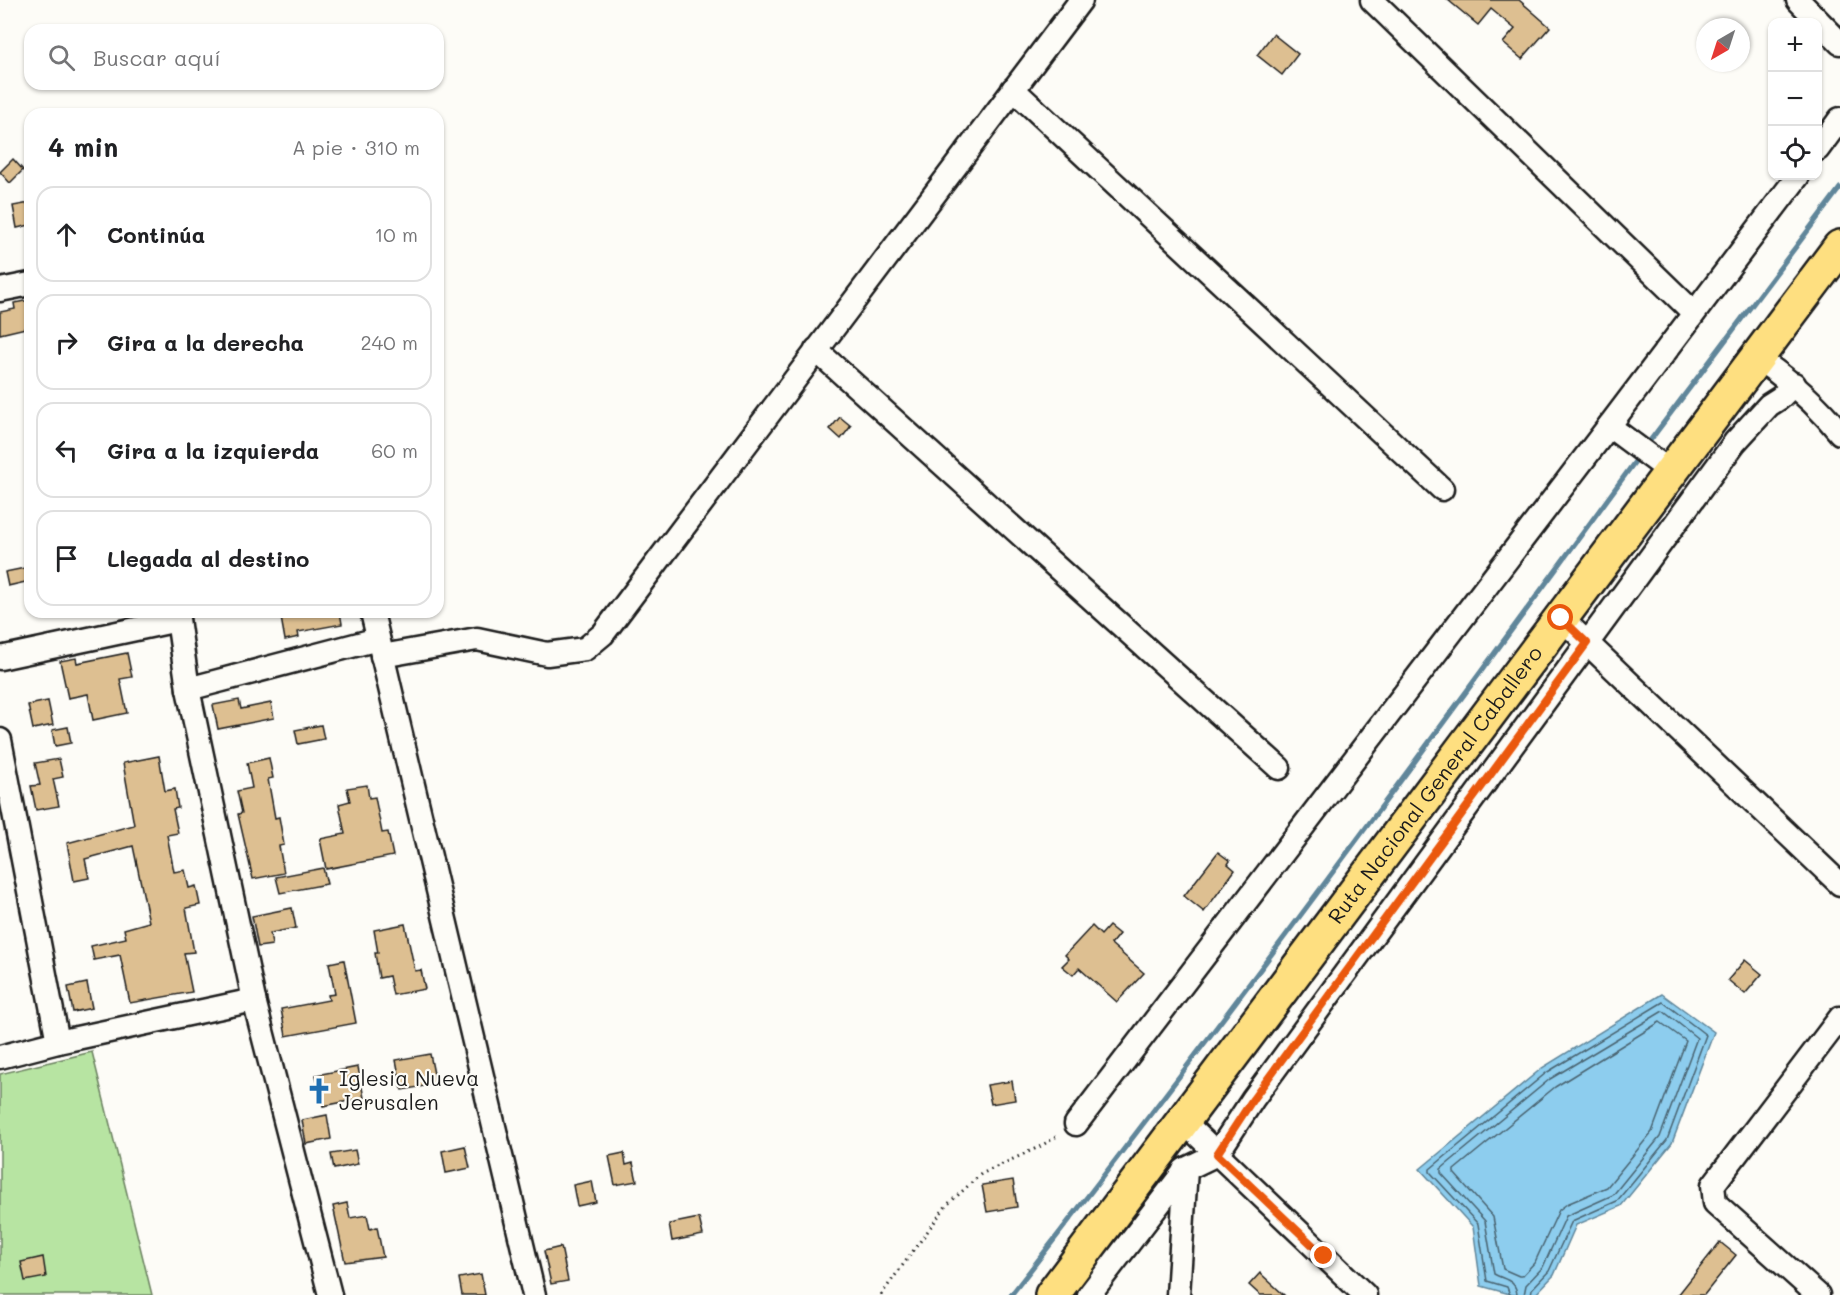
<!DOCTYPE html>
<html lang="es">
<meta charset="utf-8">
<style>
:root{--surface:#fff;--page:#f6f6f6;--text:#202124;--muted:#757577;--line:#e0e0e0}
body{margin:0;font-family:Mali,sans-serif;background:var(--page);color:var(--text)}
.controls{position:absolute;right:18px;top:18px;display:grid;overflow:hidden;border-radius:12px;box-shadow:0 2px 4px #0004}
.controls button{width:54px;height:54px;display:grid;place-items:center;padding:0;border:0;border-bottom:2px solid var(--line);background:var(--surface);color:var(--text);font:30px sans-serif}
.compass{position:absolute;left:1696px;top:18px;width:54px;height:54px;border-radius:50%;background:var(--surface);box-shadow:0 2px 4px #0004;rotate:219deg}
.stop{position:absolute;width:18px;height:18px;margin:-14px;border:4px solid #ea580c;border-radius:50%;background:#fff}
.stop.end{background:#ea580c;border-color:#fff;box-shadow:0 2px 6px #0008}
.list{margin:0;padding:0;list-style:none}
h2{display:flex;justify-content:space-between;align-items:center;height:78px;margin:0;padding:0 24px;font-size:26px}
h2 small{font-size:20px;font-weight:400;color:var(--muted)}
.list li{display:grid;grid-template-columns:39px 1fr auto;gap:18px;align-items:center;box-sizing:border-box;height:96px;margin:0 12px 12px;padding:0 12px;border:2px solid var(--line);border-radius:18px}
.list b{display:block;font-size:22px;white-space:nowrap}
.list em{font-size:20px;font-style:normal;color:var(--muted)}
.icon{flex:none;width:33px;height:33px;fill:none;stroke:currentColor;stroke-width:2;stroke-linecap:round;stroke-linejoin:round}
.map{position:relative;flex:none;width:1840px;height:1295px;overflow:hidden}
.search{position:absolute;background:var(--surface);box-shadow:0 2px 4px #0004;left:24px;top:24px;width:420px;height:66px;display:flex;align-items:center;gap:15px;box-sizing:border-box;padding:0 21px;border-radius:18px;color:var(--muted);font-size:22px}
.panel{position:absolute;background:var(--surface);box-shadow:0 2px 4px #0004;left:24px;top:108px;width:420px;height:510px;border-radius:18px}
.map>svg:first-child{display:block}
.green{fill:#b7e4a2;stroke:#6a805f;stroke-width:1.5}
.water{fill:#8dcdee;stroke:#60869a;stroke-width:1.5}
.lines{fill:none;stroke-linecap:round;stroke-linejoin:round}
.shore{stroke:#496370;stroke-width:1.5}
.stream{stroke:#60869a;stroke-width:5}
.building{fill:#ddbf91;stroke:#1c1c1c;stroke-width:1.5}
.minor-casing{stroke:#1c1c1c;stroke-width:27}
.highway-casing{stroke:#1c1c1c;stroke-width:38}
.path{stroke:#1c1c1c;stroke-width:3;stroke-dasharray:1.5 4.5;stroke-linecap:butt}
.minor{stroke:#fdfcf7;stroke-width:22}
.highway{stroke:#fedf80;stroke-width:33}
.route{stroke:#ea580c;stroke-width:8}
.labels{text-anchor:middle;stroke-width:4.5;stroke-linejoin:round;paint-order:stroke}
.street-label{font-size:21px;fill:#1c1c1c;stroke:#fdfcf7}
.poi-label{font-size:21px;fill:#1c1c1c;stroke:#fdfcf7;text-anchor:start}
</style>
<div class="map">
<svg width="1840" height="1295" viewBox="0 0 1840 1295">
<rect width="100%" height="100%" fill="#fdfcf7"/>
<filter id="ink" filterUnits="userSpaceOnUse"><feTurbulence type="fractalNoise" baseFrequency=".0167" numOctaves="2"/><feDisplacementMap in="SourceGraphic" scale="12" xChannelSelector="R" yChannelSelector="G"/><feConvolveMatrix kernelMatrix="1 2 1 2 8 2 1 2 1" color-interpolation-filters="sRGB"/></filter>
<g filter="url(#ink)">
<path class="green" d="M92 1052 152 1295H0V1074Z"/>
<path class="water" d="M1662 994 1714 1032 1672 1143 1621 1206 1576 1225 1554 1275 1535 1295H1513L1481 1286 1473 1227 1420 1169 1542 1068Z"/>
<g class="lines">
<g class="shore">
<path d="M1660 1022 1686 1041 1652 1132 1607 1187 1567 1204 1559 1210 1535 1262 1522 1276H1519L1503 1269 1493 1217 1454 1173V1170L1555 1087Z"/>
<path d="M1510 1295 1507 1287 1487 1281 1478 1224 1430 1172V1169L1546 1073 1663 1002 1706 1035 1667 1140 1617 1201 1572 1221 1549 1271 1532 1289 1531 1295"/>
<path d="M1517 1295C1516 1279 1504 1280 1494 1274L1485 1221 1441 1173V1169L1550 1079 1663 1011 1697 1038 1660 1137 1613 1195 1566 1216 1543 1267 1526 1285 1524 1295"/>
</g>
<g class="stream">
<path d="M1646 446 1840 188"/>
<path d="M1011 1295C1226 1020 1433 738 1639 456"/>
</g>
</g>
<g class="building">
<path d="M1448 0H1519L1550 27 1522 59 1503 43 1515 29 1491 9 1478 25Z"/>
<path d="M1273 34 1298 54 1282 75 1257 55Z"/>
<path d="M13 159 23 170 10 183 0 172Z"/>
<path d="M30 203V225L17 228 13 206Z"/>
<path d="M30 300V327L0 334V312L15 309 14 303Z"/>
<path d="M840 417 851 426 841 439 830 429Z"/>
<path d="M30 567V581L8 586 5 572Z"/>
<path d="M280 612H340L342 624 298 632 299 637 285 640Z"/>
<path d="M127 653 132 677 120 679 127 713 93 720 88 694 68 698 60 661 76 658 77 663Z"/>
<path d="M239 700 241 709 271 703 274 718 218 729 213 705Z"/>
<path d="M48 701 53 725 33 729 28 705Z"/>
<path d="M321 725 324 739 298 744 295 730Z"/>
<path d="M68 727 71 743 55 746 52 730Z"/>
<path d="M159 756 165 791 175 789 178 808 173 809 178 833 167 835 174 872 185 870 189 888 196 886 200 905 186 908 194 952 184 953 192 992 130 1003 120 955 94 960 91 946 126 938 124 929 149 922 133 846 85 859 89 878 74 881 67 843 134 825 123 763Z"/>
<path d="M269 758 273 778 268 779 275 818 279 817 284 845 279 846 284 873 253 879 238 814 242 813 237 791 252 788 247 763Z"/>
<path d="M59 759 63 777 53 779 59 806 36 810 31 786 40 785 35 763Z"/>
<path d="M367 785 369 798 375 797 382 833 388 832 393 856 326 869 320 839 345 834 339 804 350 801 347 788Z"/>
<path d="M1218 852 1230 861 1228 864 1235 870 1204 912 1184 896Z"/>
<path d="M323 868 327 884 280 893 276 877Z"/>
<path d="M292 908 296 928 270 933 272 945 258 947 252 916Z"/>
<path d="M405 924 415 971 421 970 425 989 393 995 389 976 379 978 375 953H378L374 930Z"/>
<path d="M1092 926 1101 935 1109 926 1119 934 1111 944 1144 973 1117 1002 1079 968 1073 975 1062 966 1069 959 1065 955Z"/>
<path d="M344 960 356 1023 286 1036 281 1009 329 1000 328 995 335 994 329 963Z"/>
<path d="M1745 960 1762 974 1745 994 1728 980Z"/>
<path d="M87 983 92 1008 73 1012 68 987Z"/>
<path d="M430 1054 436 1084 402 1090 396 1060Z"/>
<path d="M358 1067 364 1098 323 1106 316 1075Z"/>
<path d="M1012 1081 1015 1100 991 1104 987 1085Z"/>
<path d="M327 1115 331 1139 306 1144 302 1120Z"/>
<path d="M465 1146 470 1168 446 1173 442 1151Z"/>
<path d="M355 1150 358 1164 334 1169 331 1154Z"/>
<path d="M624 1153 626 1165 633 1163 637 1181 615 1185 609 1156Z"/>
<path d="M1013 1180 1017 1207 987 1212 982 1185Z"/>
<path d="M592 1181 596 1202 577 1206 573 1185Z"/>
<path d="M347 1203 350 1218 367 1215 370 1229 377 1227 383 1257 345 1262 333 1206Z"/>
<path d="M699 1218 703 1235 672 1241 669 1224Z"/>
<path d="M1720 1242 1736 1255 1704 1295H1678Z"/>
<path d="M561 1247 568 1281 551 1284 544 1251Z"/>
<path d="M43 1257 46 1277 25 1281 21 1262Z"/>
<path d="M1260 1273 1284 1295H1260L1249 1285Z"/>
<path d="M481 1274 485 1295H462L459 1278Z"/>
</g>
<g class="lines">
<g class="minor-casing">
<g id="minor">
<path d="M1372 0 1694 313"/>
<path d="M1798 0 1840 43"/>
<path d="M1013 89 1442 489"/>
<path d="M1818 149 1840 119"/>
<path d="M0 290 30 284"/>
<path d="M816 350 1279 768"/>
<path d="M1757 358C1788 379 1816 403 1840 433"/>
<path d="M1609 426 1671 472"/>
<path d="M177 612 188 689 254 1000 330 1295"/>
<path d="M372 612 534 1295"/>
<path d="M1561 618 1840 884"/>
<path d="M382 656 477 639 547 654 585 649 603 634 1081 0"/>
<path d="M0 658 178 620"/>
<path d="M188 689 378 639"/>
<path d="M0 740 58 1042"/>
<path d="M0 1057 58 1042 254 1000"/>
<path d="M1183 1121 1365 1295"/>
<path d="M1076 1124 1609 426 1798 176"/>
<path d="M1089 1295 1186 1169 1217 1154 1253 1099 1735 442 1769 405 1780 398 1794 384"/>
<path d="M1178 1295 1186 1169 1184 1170"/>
<path d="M1818 1295 1715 1203 1713 1185 1840 1018"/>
</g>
</g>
<g class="highway-casing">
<g id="highway">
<path id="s1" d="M1052 1295 1840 247"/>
</g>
</g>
<path class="path" d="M881 1295 946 1206 981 1174 1041 1146 1059 1135"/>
<use href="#minor" class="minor"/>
<use href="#highway" class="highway"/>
</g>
</g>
<g class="lines" filter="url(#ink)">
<path class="route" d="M1324 1256 1217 1154 1253 1099 1587 643 1561 618"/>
</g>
<defs>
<g id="church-bare" transform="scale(2.07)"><path d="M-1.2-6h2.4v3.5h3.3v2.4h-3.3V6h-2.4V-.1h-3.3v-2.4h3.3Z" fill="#1f6fb2" stroke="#fdfcf7" stroke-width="2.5" paint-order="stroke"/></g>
</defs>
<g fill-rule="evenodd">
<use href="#church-bare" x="319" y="1091"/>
</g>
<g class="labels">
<g class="street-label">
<text dy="7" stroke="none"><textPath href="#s1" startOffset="638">Ruta Nacional General Caballero</textPath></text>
</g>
<g class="poi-label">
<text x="339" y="1086">Iglesia Nueva<tspan x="339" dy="24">Jerusalen</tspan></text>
</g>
</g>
</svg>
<div class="controls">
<button>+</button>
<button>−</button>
<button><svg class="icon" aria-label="locate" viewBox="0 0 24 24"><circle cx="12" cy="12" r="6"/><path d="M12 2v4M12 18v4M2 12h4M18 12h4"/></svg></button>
</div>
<svg class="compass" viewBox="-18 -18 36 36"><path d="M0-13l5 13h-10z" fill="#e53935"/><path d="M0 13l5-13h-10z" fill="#757577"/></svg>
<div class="stop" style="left:1561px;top:618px"></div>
<div class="stop end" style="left:1324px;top:1256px"></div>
<div class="search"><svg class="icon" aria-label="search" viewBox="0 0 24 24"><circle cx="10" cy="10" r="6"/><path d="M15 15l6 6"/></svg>Buscar aquí</div>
<section class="panel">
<h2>4 min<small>A pie · 310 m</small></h2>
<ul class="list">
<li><svg class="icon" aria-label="ahead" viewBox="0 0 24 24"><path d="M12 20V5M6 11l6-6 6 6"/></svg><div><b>Continúa</b></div><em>10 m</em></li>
<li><svg class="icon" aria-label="right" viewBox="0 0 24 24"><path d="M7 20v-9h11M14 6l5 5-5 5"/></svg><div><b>Gira a la derecha</b></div><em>240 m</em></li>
<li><svg class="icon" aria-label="left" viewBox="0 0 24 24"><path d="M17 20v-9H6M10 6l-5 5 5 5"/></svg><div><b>Gira a la izquierda</b></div><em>60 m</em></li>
<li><svg class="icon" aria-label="arrive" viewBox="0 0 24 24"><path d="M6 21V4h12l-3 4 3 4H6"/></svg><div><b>Llegada al destino</b></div></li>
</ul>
</section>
</div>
